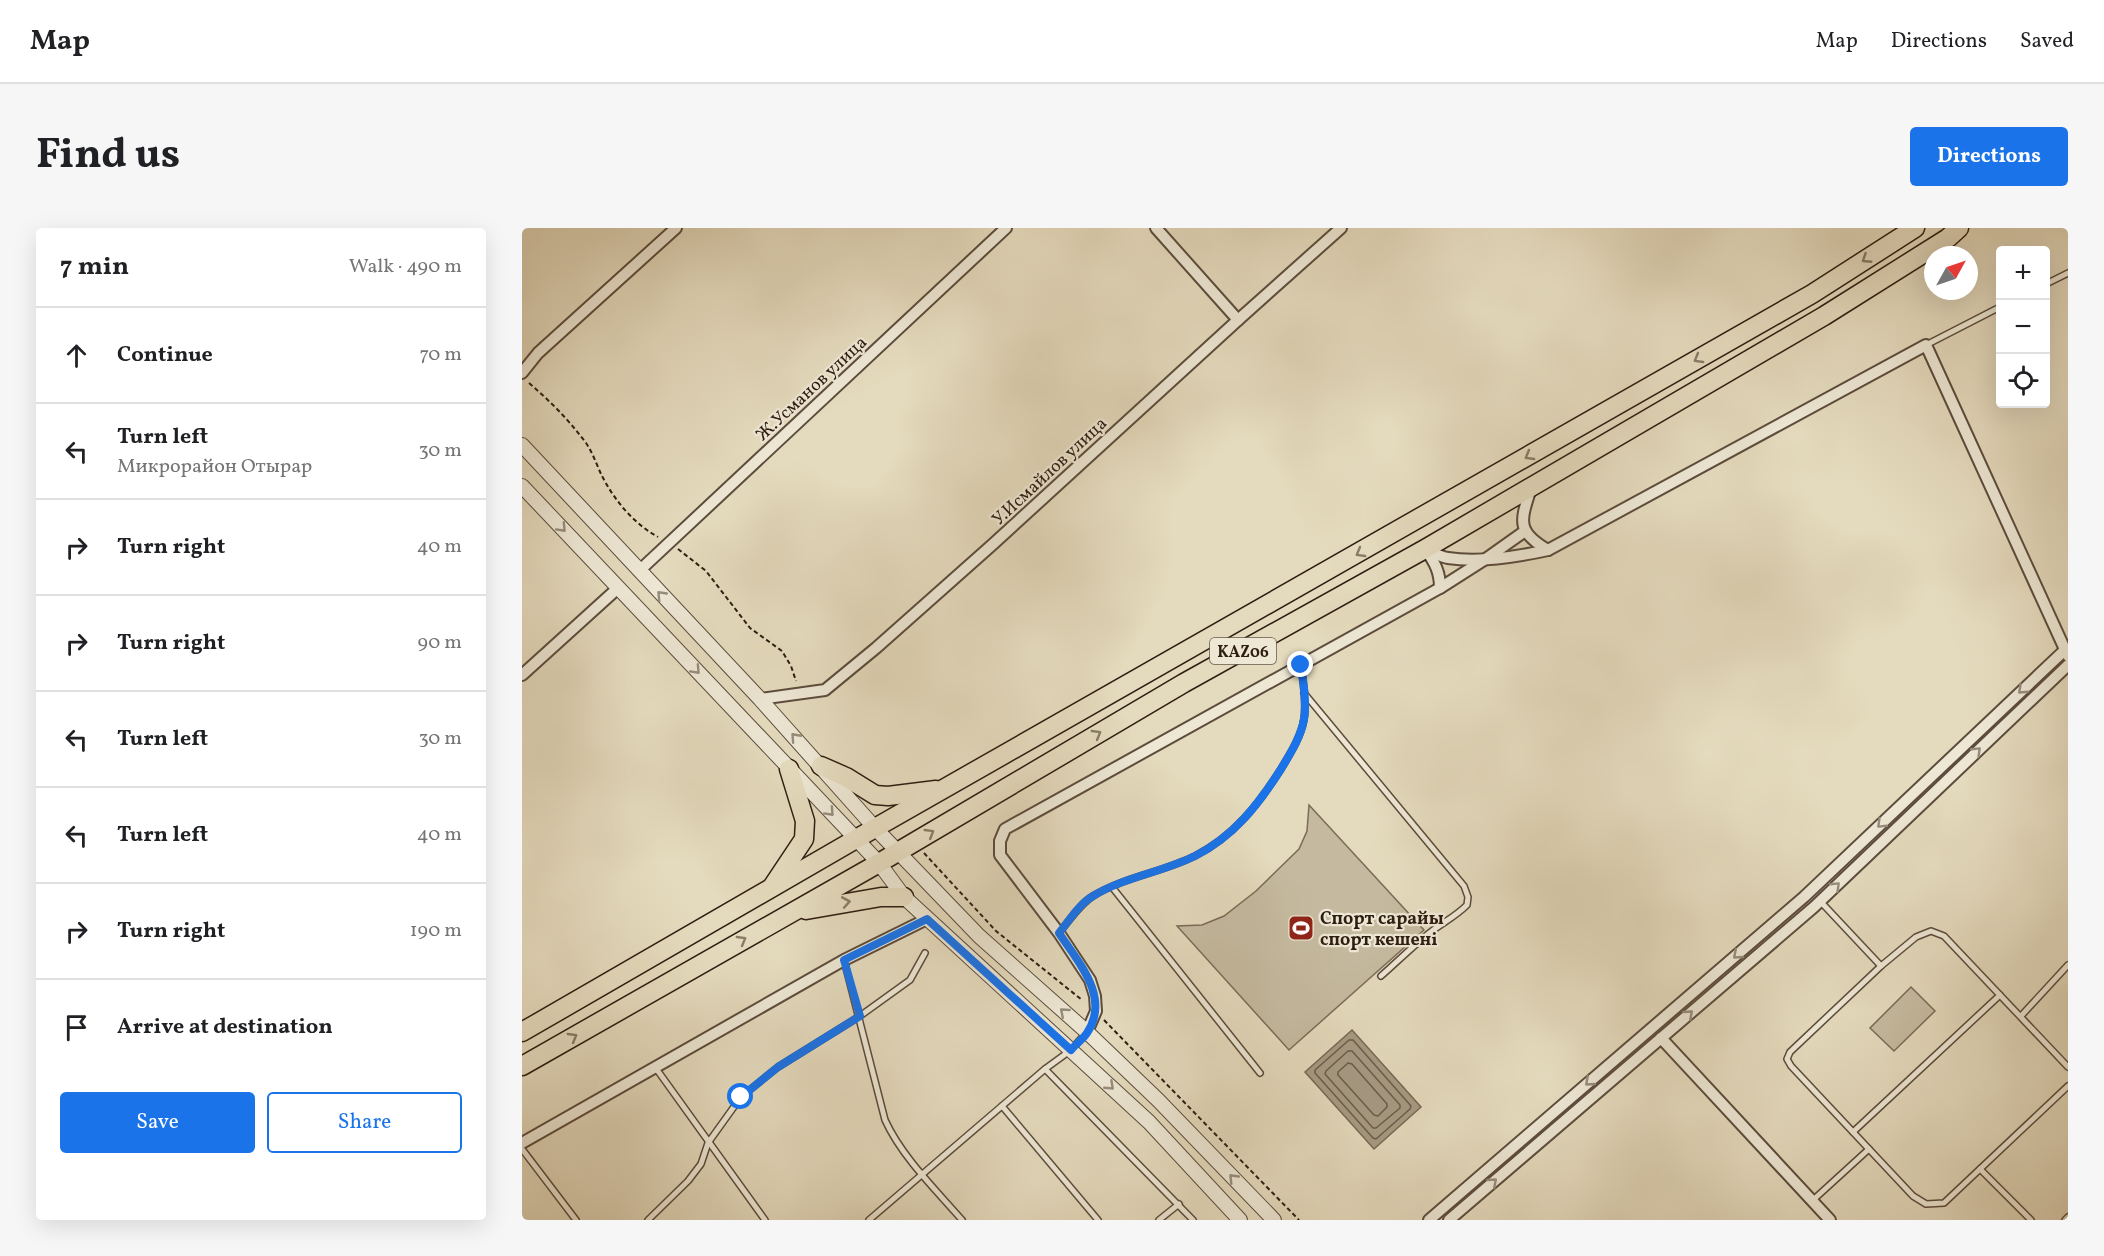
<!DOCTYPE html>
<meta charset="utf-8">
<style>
:root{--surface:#fff;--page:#f6f6f6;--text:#202124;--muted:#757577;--line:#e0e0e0;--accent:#1a73e8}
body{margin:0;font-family:Vollkorn,serif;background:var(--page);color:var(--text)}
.controls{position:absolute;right:18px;top:18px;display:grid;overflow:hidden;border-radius:6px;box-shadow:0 6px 24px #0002}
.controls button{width:54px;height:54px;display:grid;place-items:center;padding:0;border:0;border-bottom:2px solid var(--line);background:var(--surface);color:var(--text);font:30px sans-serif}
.compass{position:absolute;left:1402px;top:18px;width:54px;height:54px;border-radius:50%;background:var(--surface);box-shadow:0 6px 24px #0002;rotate:50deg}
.stop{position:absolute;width:18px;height:18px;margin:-14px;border:4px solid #1a73e8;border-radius:50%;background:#fff}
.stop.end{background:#1a73e8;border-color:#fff;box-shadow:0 2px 6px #0008}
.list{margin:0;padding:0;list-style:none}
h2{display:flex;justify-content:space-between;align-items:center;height:78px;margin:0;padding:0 24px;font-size:26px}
h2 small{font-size:20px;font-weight:400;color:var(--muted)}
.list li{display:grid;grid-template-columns:39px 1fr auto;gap:18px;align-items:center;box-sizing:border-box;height:96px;padding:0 24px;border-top:2px solid var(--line)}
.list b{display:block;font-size:22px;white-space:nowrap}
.list p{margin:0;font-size:20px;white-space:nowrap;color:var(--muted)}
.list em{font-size:20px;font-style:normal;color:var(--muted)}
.actions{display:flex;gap:12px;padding:18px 24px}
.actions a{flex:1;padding:14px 0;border:2px solid var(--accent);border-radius:6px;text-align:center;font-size:21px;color:var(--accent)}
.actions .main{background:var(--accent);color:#fff}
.icon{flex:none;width:33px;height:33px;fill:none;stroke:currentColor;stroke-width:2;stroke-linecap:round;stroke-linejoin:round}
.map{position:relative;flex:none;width:1546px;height:992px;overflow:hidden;border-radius:6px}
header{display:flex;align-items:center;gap:36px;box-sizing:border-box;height:84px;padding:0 30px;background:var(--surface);border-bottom:2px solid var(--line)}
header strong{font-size:28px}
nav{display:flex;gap:33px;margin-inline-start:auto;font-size:21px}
.intro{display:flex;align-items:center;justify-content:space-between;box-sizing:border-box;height:144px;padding:0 36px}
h1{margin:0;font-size:42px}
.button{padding:15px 27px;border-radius:6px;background:var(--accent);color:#fff;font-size:21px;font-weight:700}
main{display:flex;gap:36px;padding:0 36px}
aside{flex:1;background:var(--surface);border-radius:6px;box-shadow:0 6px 24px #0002}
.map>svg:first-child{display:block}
.green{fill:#c5baa0;stroke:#7a6c58;stroke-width:1.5}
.water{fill:#a69a83;stroke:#766855;stroke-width:1.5}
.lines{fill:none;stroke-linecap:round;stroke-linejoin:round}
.shore{stroke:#6a5c4a;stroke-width:1.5}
.service-casing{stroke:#5c4c3c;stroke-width:8}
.minor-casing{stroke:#5c4c3c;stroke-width:14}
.tertiary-casing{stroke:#5c4c3c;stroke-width:16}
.trunk-casing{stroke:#2e1d11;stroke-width:21}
.path{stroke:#2e1d11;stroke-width:2;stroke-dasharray:4.5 3;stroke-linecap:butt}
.service{stroke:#ede7d4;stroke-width:5}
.minor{stroke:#ede7d4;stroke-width:10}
.tertiary{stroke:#ede7d4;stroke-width:14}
.trunk{stroke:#e4dabd;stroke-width:18}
.oneway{stroke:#897c67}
.oneway2{stroke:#978c7c}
.route{stroke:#1a73e8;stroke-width:8}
.labels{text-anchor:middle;stroke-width:4.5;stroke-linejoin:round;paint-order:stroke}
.shield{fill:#ede7d4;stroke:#675a4c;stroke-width:1.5}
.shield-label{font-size:16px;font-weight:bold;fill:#2e1d11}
.street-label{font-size:18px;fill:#2e1d11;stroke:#ede7d4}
.poi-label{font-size:18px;font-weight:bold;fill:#2e1d11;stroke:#ede7d4;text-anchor:start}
</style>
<header>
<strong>Map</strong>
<nav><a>Map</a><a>Directions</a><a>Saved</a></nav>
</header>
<div class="intro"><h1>Find us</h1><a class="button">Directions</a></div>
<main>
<aside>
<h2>7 min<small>Walk · 490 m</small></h2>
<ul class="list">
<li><svg class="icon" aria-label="ahead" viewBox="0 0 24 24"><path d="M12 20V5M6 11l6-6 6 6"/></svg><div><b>Continue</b></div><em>70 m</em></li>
<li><svg class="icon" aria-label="left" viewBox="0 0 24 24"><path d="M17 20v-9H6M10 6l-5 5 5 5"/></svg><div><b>Turn left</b><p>Микрорайон Отырар</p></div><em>30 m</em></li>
<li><svg class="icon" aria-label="right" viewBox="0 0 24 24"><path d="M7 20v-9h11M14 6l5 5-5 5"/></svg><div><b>Turn right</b></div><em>40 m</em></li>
<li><svg class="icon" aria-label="right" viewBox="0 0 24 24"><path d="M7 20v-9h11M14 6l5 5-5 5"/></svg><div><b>Turn right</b></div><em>90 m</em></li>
<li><svg class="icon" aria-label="left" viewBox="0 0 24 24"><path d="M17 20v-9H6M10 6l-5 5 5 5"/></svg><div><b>Turn left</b></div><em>30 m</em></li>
<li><svg class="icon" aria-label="left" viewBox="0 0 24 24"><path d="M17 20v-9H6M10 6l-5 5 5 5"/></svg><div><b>Turn left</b></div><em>40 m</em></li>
<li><svg class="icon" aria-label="right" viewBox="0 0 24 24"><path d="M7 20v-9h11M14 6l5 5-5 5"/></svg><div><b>Turn right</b></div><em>190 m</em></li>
<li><svg class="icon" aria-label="arrive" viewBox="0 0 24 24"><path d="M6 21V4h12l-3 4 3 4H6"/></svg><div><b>Arrive at destination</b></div></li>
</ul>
<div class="actions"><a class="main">Save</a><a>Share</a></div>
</aside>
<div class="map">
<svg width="1546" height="992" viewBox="0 0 1546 992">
<rect width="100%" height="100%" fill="#e4dabd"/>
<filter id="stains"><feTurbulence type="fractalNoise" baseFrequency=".00333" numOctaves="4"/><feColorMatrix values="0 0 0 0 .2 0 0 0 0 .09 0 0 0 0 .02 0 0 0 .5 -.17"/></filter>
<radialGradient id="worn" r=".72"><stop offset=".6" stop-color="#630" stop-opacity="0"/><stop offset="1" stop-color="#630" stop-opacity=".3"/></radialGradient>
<g class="green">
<path d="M787 577 902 702 767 822 655 698 680 697 702 688 734 663 777 621 785 603Z"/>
<path d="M1389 759 1413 783 1372 823 1348 800Z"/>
</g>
<path class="water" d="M830 802 899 879 852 921 783 844Z"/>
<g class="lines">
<g class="shore">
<path d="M827 812H831L889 878 888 881 854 911 851 910 793 845V842Z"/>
<path d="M830 823 878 877V880L854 900H851L803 846 804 843 826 823Z"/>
<path d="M826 835 830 836 865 876V879L856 888 852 887 816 847V844Z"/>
</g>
<g class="service-casing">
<g id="service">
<path d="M1524 56 1546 45"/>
<path d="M1404 117 1478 79"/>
<path d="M782 465 942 658 946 669 945 677C934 688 922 694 910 703 892 717 876 733 859 748"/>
<path d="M590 659 738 845"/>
<path d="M1298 673 1359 738 1394 709 1409 703 1422 708 1546 839"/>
<path d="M537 705C547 693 558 676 571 668 602 649 641 644 673 628 712 608 736 577 759 541 768 526 779 509 782 491 785 474 781 454 779 437"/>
<path d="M322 732 363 892C380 929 413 961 440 992"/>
<path d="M1359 738 1268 824 1265 831 1269 838 1391 968 1404 976 1422 975 1546 858"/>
<path d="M1499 788 1546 737"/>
<path d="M133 839 243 992"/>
<path d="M523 841 671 992"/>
<path d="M480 878 576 992"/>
<path d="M1331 904 1478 767"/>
<path d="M0 921 54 992"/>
<path d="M1458 941 1509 992"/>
<path d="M1290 973 1347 921"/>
<path d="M126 992 166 953 179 936 186 915 219 869 256 839 338 788 388 752 403 725"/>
<path d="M347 992 523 841 549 822 564 805"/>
<path d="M637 992 657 976"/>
<path d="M1543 992 1546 989"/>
</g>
</g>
<g class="minor-casing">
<g id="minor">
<path d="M634 0 716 92"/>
<path d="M0 145 16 125 154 0"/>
<path d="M1009 260C999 292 993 303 1026 322"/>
<path d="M903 321C910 324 918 329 926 330 958 335 994 329 1026 322L1404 117 1546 428"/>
<path d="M904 322C913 335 918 344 918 360"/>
<path d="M117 343 484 0"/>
<path d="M0 447 96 360"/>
<path d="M238 471 303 462 354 420 470 317 716 92 819 0"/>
<path d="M565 804 574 783 573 768 568 752 537 705 478 627V613L483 601 918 360 965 330 1003 303"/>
<path d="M1139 810 1308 992"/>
<path d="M0 915 322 732 405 691"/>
<path d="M907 992 1282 669 1543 422"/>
<path d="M927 992 1292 679 1546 437"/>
</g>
</g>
<g class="tertiary-casing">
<g id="tertiary">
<path d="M0 217 238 471 353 600 457 708 565 804 636 872 752 992"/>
<path d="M0 258 357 635 382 669 627 894 718 992"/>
</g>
</g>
<g class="trunk-casing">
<g id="trunk">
<path d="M299 538 324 549 353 567 366 568 414 562"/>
<path d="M250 659 282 611 283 593 267 541"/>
<path d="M284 682 359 669H382"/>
<path d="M0 804 353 600 1290 66 1393 0"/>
<path d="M0 838 357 635 662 455 903 321 1302 88 1426 10 1437 0"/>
</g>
</g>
<g class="path">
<path d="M7 155C28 173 47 192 64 215 71 225 75 238 80 248 93 273 111 295 136 309"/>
<path d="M156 321 184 343 228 400 260 423 269 438 274 453"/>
<path d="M402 625 474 703 560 772"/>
<path d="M582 792 777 992"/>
</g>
<use href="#service" class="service"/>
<use href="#minor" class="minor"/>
<use href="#tertiary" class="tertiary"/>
<use href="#trunk" class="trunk"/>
</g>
<defs><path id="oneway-chevron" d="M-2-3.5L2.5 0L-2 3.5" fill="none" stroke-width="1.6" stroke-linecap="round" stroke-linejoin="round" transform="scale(1.5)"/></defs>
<g class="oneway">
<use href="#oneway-chevron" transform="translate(1344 31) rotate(147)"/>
<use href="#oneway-chevron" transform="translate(1176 131) rotate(150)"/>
<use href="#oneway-chevron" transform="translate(1007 228) rotate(150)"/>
<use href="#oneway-chevron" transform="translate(838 325) rotate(150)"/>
<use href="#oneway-chevron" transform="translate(575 506) rotate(-30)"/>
<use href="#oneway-chevron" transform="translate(408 605) rotate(-31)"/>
<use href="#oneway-chevron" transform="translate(324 674) rotate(-10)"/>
<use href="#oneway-chevron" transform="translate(220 712) rotate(-30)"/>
<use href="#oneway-chevron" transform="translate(51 809) rotate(-30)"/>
</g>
<g class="oneway2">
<use href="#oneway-chevron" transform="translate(40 300) rotate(47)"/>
<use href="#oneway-chevron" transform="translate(139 367) rotate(-134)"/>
<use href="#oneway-chevron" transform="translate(174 442) rotate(47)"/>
<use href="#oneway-chevron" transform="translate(1500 462) rotate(137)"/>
<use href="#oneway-chevron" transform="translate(273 509) rotate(-132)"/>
<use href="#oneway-chevron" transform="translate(1455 523) rotate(-44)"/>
<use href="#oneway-chevron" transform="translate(308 584) rotate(47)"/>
<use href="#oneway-chevron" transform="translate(1359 596) rotate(136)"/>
<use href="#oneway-chevron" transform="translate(1314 658) rotate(-44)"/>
<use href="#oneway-chevron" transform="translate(1215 727) rotate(139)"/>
<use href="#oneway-chevron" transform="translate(542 784) rotate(-139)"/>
<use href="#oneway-chevron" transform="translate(1167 786) rotate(-41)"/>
<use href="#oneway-chevron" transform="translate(1067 854) rotate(139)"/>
<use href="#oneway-chevron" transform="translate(588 858) rotate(43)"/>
<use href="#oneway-chevron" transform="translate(711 950) rotate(-134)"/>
<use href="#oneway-chevron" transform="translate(971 954) rotate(-41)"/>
</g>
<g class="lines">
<path class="route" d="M219 869 256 839 338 788 322 732 405 691 549 822C554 816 561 811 565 805 589 769 556 734 537 705 547 693 557 676 571 668 602 649 641 644 673 628 712 608 736 577 759 541 768 526 779 509 782 491 785 474 781 454 779 437"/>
</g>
<defs>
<g id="stadium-square" transform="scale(1.35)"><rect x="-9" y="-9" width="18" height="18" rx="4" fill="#8f2418" stroke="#ede7d4"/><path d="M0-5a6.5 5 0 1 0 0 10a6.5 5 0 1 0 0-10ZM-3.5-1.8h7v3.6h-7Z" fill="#fff"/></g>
</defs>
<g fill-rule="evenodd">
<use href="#stadium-square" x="779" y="700"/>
</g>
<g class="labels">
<rect class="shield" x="688" y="410" width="66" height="26" rx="4.5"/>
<g class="shield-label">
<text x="721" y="429">KАZ06</text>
</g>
<g class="street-label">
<text transform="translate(289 160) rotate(-43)" y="6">Ж.Усманов улица</text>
<text transform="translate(527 243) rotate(-43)" y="6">У.Исмайлов улица</text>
</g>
<g class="poi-label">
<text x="798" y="696">Спорт сарайы<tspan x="798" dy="21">спорт кешені</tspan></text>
</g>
</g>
<rect width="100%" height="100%" filter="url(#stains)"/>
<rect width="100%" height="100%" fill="url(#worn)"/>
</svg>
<div class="controls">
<button>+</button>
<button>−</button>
<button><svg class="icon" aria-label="locate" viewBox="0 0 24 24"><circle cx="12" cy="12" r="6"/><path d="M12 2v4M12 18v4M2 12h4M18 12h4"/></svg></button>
</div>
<svg class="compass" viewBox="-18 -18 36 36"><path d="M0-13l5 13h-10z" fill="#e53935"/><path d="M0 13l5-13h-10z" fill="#757577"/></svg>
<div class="stop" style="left:219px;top:869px"></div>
<div class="stop end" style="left:779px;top:437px"></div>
</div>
</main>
